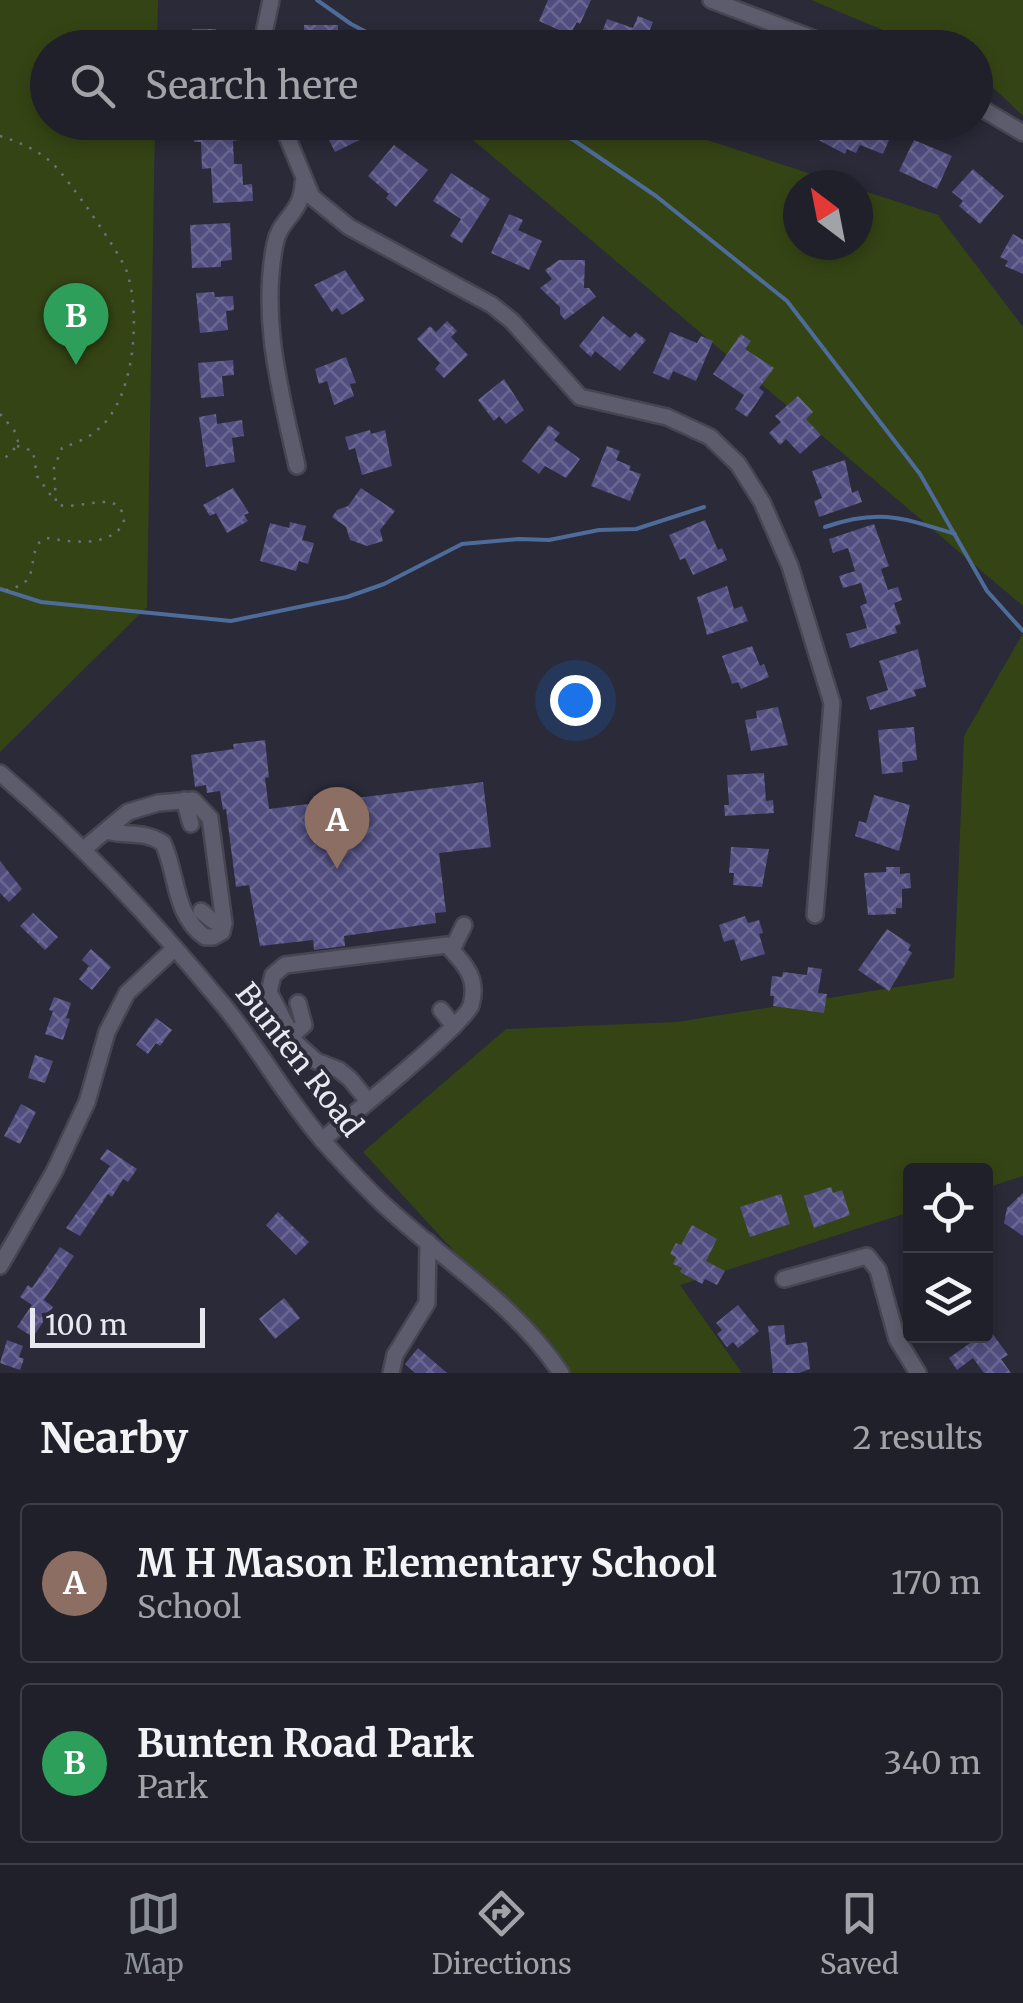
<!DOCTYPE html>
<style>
:root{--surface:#20202a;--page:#2d2d36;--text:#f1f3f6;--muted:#a2a3a8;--line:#3d3e47;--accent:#8c9099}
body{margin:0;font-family:Merriweather,serif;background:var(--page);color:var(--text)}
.controls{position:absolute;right:30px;bottom:30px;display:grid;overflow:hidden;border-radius:10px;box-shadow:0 5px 15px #0003}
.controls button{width:90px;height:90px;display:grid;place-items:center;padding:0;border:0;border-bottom:2px solid var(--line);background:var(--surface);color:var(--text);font:50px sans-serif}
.compass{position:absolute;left:783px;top:170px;width:90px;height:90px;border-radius:50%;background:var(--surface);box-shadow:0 5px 15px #0003;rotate:328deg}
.scale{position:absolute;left:30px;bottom:25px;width:175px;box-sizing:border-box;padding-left:10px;border:5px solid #e8e8f1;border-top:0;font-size:28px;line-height:35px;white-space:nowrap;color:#e8e8f1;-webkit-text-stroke:8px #2a2a38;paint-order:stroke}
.you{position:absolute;left:575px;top:700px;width:35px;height:35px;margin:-25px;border:8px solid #fff;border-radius:50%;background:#1a73e8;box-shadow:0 0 0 15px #1a73e833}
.badge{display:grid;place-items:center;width:65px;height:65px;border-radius:50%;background:var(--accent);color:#fff;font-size:32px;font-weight:700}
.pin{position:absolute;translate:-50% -82px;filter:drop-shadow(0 2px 5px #0008)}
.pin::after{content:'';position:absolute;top:52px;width:35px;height:30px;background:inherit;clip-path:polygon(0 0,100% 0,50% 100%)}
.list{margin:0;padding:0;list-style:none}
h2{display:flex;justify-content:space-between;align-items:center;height:130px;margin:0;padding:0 40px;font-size:42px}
h2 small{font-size:32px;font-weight:400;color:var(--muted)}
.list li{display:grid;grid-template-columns:65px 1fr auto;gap:30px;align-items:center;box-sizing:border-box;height:160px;margin:0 20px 20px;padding:0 20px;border:2px solid var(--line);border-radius:10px}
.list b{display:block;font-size:38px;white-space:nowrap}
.list p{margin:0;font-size:32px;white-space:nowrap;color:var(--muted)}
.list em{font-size:32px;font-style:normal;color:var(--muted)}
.icon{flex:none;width:55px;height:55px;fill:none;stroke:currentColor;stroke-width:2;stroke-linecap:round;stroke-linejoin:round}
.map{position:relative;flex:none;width:1023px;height:1373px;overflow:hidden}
.search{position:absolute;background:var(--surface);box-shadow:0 5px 15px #0003;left:30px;right:30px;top:30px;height:110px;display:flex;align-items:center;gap:25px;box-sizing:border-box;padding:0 35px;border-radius:55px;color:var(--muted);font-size:38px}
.sheet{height:490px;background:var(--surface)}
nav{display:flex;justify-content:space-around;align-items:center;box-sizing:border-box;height:140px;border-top:2px solid var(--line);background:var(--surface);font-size:28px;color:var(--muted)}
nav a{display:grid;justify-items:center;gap:5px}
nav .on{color:var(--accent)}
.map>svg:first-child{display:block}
.green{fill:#354415}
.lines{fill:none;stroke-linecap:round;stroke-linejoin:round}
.stream{stroke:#4e6c99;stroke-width:4}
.building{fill:url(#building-cross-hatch)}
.minor-casing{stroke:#464551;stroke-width:20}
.path{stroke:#70707c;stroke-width:2.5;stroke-dasharray:2.5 8;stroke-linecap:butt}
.minor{stroke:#5c5c6c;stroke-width:15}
.labels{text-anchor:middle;stroke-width:8;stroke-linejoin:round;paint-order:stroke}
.street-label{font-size:30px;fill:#e8e8f1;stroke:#2a2a38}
</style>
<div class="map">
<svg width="1023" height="1373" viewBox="0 0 1023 1373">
<defs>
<pattern id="building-cross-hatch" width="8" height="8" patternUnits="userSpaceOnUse" patternTransform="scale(2.5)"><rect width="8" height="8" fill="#514e7f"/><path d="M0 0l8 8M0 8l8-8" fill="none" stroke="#6a6892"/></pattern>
</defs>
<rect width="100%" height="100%" fill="#2a2a38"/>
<g class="green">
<path d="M0 0H158L157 47 48 48V122L155 123 147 607 0 752Z"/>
<path d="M811 0H1023V116L976 71V48L924 47Z"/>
<path d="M453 123H655L845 185H798V245H858V189L938 215 1023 327V606Z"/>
<path d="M1023 633V1176L986 1188V1170H910V1212L680 1285 742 1373H550L520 1323 363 1152 506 1029 677 1022 954 978 964 736Z"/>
</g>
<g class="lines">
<g class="stream">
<path d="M317 0 351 24 397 48"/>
<path d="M539 122 575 141 656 196 787 301 920 474 987 591 1023 631"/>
<path d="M825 527C879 508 903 518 955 534"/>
<path d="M0 589 41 602 231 621 347 597 384 584 462 544 519 539 549 540 599 530 636 529 704 507"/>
</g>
</g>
<g class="building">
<path d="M548 0H591L580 24 577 22 570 35 539 21Z"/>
<path d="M638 16 653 22 643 48H611L598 43 607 19 633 28Z"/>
<path d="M304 25H338V36H333V48H304Z"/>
<rect x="192" y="29" width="24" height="19"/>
<path d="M194 122H219V129H239V140L233 141 234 164H242L243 185 252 184 253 201 213 203 211 168 202 169 201 142H194Z"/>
<path d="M332 122H376L380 130 335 152 328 138 338 134Z"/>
<path d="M780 122H841L849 126 850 122H885L895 126 883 154 860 145 856 153 847 149 845 154 794 127 790 135 777 129Z"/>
<path d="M914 140 952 156 937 189 899 171Z"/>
<path d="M394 145 428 170 396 207 386 198 389 194 368 176Z"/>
<path d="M973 169 1004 196 980 224 959 206 963 201 952 192Z"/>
<path d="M451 173 490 199 462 243 450 236 461 219 433 201Z"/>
<path d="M509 214 523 220 518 230 542 241 529 270 491 253Z"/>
<path d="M230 223 232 260 221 261V267L192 268 190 225Z"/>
<path d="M1013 234 1023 240V274L1005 266 1008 261 1000 257Z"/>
<path d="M559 260H585L584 288H589L596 297 565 320 560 314V307L540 288 552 279 545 270Z"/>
<path d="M345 270 365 300 342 315 337 308 332 312 314 285Z"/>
<path d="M214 292 215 297 233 296 234 310 226 311 228 330 200 333 196 293Z"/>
<path d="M603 316 630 338 636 332 646 340 620 371 595 351 591 357 579 346Z"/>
<path d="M447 321 457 331 451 337 468 355 444 378 435 369 440 363 417 339 430 326 436 332Z"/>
<path d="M670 332 697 343 701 336 713 341 696 381 673 371 669 380 653 373Z"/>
<path d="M741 334 751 341 745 349 774 368 759 388 764 392 747 417 735 409 744 395 713 374Z"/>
<path d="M346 357 356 383 350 384 354 396 334 405 327 381 319 384 315 369Z"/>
<path d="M233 360 234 375 222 376 224 396 201 398 198 363Z"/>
<path d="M504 379 524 410 506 424 499 416 494 421 478 400Z"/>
<path d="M798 396 813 412 806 419 821 435 800 454 786 439 780 445 769 433 781 422 775 416Z"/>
<path d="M216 414 217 424 242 420 244 436 232 438 235 462 206 467 199 417Z"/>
<path d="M549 425 560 433 554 440 580 459 566 478 545 466 539 474 522 461Z"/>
<path d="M370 430 371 434 385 430 392 466 362 475 355 448 349 450 345 437Z"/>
<path d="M607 446 620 451 616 460 631 466 629 470 641 474 630 501 591 486Z"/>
<path d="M845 460 852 493 858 490 862 502 819 517 814 501 822 498 812 471Z"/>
<path d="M233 488 249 513 244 515 248 521 227 533 216 513 210 516 203 505Z"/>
<path d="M361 488 395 511 380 530 383 541 367 546 350 540 346 527 332 517 337 510 348 506Z"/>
<path d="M705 520 718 550 722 548 727 560 693 575 685 558 680 560 669 535Z"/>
<path d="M290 522 306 526 302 540 314 543 308 564 299 561 296 571 260 561 270 523 289 528Z"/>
<path d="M874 524 889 566 881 569 888 590 898 587 902 600 894 603 901 624 895 626 897 633 850 648 846 634 867 628 860 606 867 603 861 583 843 588 839 576 855 571 848 548 833 553 829 539Z"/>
<path d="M727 586 734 609 742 606 748 621 707 635 697 597Z"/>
<path d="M752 646 760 666 764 664 769 677 741 689 738 682 732 684 722 656Z"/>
<path d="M918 649 926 687 914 690 916 696 870 710 866 697 888 690 879 661Z"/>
<path d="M778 707 788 745 751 751 745 720 757 718 756 711Z"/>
<path d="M914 727 917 760 902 762 903 772 882 774 878 730Z"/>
<path d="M265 740 269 777 265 778 269 809 483 782 491 847 439 853 446 912 435 913 436 923 344 936 345 946 314 950 313 940 260 946 249 885 236 887 226 809 223 810 220 791 207 793 206 785 195 787 191 755 234 749 233 744Z"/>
<path d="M764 773 766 801 773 800 774 813 725 816 724 805H729L727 775Z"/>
<path d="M874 795 910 805 899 851 855 836 859 821 866 823Z"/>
<path d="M731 847 769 849 762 887 733 885 734 873H729Z"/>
<path d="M0 861 22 889 9 902 0 893Z"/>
<path d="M886 867H900V874L910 873 911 888 902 889V908H896V914L868 915 864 873 886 872Z"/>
<path d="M33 913 58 937 45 950 20 926Z"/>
<path d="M745 916 748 923 759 920 763 933 759 934 765 954 741 961 734 939 724 942 719 925Z"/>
<path d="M887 929 911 945 908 950 912 953 889 991 858 970Z"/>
<path d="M91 949 111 967 92 990 79 979 89 966 82 960Z"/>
<path d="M808 967 822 969 818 993 827 994 824 1013 773 1006 774 996H770L772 976 782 977 783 972 807 975Z"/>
<path d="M54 997 71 1003 66 1018 70 1019 63 1040 45 1034 53 1011 49 1010Z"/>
<path d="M156 1018 172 1030 160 1046 156 1043 148 1054 136 1045Z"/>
<path d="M35 1055 53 1061 45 1083 28 1078Z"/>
<path d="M21 1104 36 1112 20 1144 4 1136Z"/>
<path d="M107 1149 137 1169 128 1182 123 1179 112 1197 108 1194 80 1236 66 1228 110 1166 100 1159Z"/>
<path d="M831 1187 833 1193 842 1190 850 1215 814 1228 804 1196Z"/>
<path d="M1023 1193V1236L1004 1223 1007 1208Z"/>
<path d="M781 1194 790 1224 750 1237 740 1207Z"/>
<path d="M278 1212 309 1242 296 1255 266 1225Z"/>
<path d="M692 1225 717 1239 706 1261 725 1271 717 1285 705 1279 702 1284 680 1272 682 1268 673 1264 676 1257 670 1254 676 1243 681 1245Z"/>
<path d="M60 1247 74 1256 44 1300 53 1307 33 1337 17 1327 32 1305 20 1297 28 1285 32 1288Z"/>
<path d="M284 1298 300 1318 275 1339 259 1319Z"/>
<path d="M738 1305 759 1331 738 1348 733 1342 727 1347 717 1334 722 1330 716 1323Z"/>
<path d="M784 1325 786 1345 807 1342 810 1369 799 1373H773L768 1326Z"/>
<path d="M989 1329 1008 1355 1001 1359 1011 1373H984L973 1358 957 1370 949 1358 980 1336H986Z"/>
<path d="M7 1340 23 1346 19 1357 24 1359 20 1370 0 1363Z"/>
<path d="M418 1348 447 1373H415L405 1364Z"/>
</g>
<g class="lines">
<g class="minor-casing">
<g id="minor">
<path d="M711 0 838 48"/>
<path d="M261 48 271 0"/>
<path d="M976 105 1023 133"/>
<path d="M281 122 312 197 349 227 492 305 512 321 580 397 667 417 710 437 738 464 762 502 790 566 832 703 815 915"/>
<path d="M297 466C281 393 260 320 275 244 280 218 302 214 303 183"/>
<path d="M0 773C83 844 156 923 225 1007 260 1050 287 1100 324 1142 342 1162 361 1183 381 1202 442 1260 514 1302 561 1373"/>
<path d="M184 800 191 824"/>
<path d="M85 848 128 812 158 803 193 800 210 818 224 923 222 932 213 937H205C173 914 178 875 163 843 143 830 128 837 107 831"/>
<path d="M201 911 213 921 224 923"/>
<path d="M452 950 464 925"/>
<path d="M441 1010 454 1026"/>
<path d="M291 1036 304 1025 298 1003"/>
<path d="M322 1140C345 1121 466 1023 471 1005 479 978 464 963 447 945L285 965 273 975 269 992 295 1042 316 1061 339 1070 350 1079 368 1101"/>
<path d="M0 1266 54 1172 87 1102 107 1032 127 993 175 948"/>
<path d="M784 1279 867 1256 878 1270 897 1339 918 1373"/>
<path d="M391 1373 395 1355 427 1303 428 1242"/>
</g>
</g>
<g class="path">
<path d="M0 136C19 142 39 150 54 165 69 180 121 254 127 272 141 316 135 401 96 431 87 439 73 444 62 448L54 468 56 504C79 513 123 484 124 523 109 548 71 542 47 538L37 544C27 576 39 582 0 592"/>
<path d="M0 414 14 430 19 444 0 463"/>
<path d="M17 446 33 451 37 476 52 497"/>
</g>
<use href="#minor" class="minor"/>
</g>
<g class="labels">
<g class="street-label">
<text transform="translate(299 1060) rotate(52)" y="10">Bunten Road</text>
</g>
</g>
</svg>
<div class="controls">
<button><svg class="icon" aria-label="locate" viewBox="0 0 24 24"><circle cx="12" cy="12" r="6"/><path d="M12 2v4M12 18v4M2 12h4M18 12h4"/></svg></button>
<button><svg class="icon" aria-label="layers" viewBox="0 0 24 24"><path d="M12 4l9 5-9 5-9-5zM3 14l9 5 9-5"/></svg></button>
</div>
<svg class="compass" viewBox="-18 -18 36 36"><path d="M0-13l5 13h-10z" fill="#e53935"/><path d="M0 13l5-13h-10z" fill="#a2a3a8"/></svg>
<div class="scale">100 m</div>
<div class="you"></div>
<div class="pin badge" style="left:337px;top:869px;background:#8d6e63">A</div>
<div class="pin badge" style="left:76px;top:365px;background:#2e9e5b">B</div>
<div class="search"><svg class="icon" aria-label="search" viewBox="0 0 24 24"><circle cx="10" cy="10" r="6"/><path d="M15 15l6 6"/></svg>Search here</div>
</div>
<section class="sheet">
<h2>Nearby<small>2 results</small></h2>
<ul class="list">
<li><span class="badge" style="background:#8d6e63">A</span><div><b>M H Mason Elementary School</b><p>School</p></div><em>170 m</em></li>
<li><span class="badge" style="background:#2e9e5b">B</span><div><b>Bunten Road Park</b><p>Park</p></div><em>340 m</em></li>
</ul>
</section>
<nav>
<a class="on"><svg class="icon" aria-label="map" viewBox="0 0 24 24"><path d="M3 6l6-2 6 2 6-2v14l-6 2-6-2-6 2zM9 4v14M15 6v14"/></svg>Map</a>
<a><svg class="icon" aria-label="directions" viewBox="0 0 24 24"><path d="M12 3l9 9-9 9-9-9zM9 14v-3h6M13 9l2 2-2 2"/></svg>Directions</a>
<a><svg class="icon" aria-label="saved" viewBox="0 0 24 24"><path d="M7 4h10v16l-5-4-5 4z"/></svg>Saved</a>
</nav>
